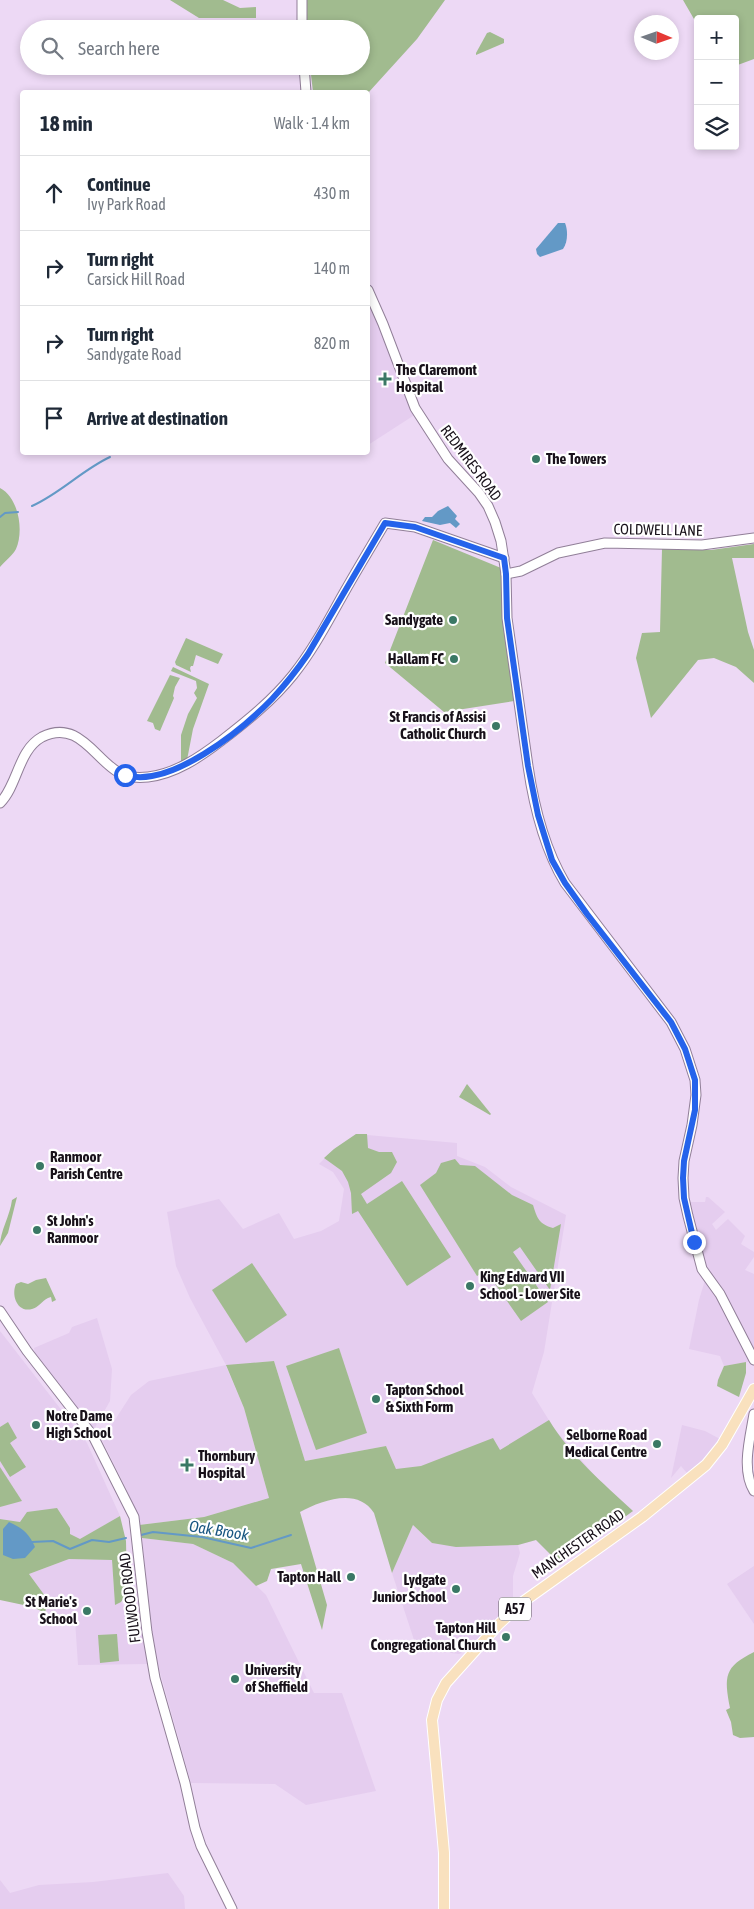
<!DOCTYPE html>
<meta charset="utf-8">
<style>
:root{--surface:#fff;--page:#f2f2f3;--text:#1f2937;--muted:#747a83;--line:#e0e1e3}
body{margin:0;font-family:"Asap Condensed",sans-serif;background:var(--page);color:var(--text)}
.controls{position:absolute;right:15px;top:15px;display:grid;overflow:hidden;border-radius:5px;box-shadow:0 2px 8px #0003}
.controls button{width:45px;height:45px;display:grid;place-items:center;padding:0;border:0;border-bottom:1px solid var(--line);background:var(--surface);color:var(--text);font:25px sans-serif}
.compass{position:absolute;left:634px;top:15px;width:45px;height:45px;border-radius:50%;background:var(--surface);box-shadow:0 2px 8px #0003;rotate:92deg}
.stop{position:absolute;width:15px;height:15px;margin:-11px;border:4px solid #2563eb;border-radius:50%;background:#fff}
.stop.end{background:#2563eb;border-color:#fff;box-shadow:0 1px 5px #0008}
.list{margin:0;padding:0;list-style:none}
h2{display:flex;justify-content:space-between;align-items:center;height:65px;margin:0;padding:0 20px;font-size:21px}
h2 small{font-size:16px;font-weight:400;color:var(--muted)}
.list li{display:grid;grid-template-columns:32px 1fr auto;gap:15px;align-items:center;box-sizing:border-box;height:75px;padding:0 20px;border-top:1px solid var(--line)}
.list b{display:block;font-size:19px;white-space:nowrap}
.list p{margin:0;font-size:16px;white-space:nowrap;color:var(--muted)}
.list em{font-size:16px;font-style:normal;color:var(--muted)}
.icon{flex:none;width:28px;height:28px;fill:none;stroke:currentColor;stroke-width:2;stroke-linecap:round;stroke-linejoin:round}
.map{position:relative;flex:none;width:754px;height:1909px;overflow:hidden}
.search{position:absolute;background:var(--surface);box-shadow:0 2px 8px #0003;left:20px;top:20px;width:350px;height:55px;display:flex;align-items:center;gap:12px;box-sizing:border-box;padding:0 18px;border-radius:28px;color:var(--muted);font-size:19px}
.panel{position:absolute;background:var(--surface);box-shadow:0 2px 8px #0003;left:20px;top:90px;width:350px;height:365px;border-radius:5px}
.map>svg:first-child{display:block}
.built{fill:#e5cdef}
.green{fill:#a1bb8f}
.water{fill:#6399c6}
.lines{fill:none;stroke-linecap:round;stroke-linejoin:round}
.stream{stroke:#6399c6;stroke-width:2}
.secondary-casing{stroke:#917f98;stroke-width:11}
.primary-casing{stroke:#fff;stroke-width:12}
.secondary{stroke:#fff;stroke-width:9}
.primary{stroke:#f9e1be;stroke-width:10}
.route{stroke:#2563eb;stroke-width:6}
.poi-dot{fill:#3a7865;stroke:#fff;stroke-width:2}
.labels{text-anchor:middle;stroke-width:4.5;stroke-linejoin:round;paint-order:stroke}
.shield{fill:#fff;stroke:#5d585f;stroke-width:1}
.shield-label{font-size:14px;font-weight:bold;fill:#18111a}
.poi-label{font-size:15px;font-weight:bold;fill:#18111a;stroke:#fff;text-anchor:start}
.street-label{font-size:15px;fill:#18111a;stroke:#fff}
.water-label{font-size:16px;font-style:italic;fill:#185681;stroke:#fff}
</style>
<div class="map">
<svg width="754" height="1909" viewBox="0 0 754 1909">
<rect width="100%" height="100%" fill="#edd9f5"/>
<g class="built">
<path d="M368 298 388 344 416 414 368 445Z"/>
<path d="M356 1134 457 1143V1156L485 1167 511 1187 566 1215 544 1352 532 1393 555 1430 597 1478 633 1511 568 1558 555 1559 536 1540 518 1545 520 1553 513 1576V1603L467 1651 459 1654 417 1649 392 1573 413 1525 432 1543 456 1546 396 1469 386 1446 305 1461 274 1361 226 1366 244 1408 269 1498 204 1517 139 1525 127 1490 102 1440 131 1395 149 1381 226 1365 190 1298 176 1266 167 1212 219 1199 243 1229 279 1213 294 1239 321 1231 339 1221 344 1189 333 1172 319 1164 334 1149Z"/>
<path d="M706 1197H708L725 1212 712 1224 716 1230 728 1219 745 1236 741 1244 754 1252V1257L745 1270 754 1274V1361L724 1366 720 1356 689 1349 699 1300 706 1277 685 1202H705Z"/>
<path d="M97 1318 112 1369 110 1401 93 1431 36 1360 34 1348 69 1333 72 1327Z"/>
<path d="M0 1331 87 1443 120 1516 80 1540 70 1534 20 1522 0 1519Z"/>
<path d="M682 1425 705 1431 720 1439 702 1460 687 1473 681 1466 671 1478Z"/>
<path d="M142 1538 193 1544 233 1563 266 1595 314 1693H342L376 1791 306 1805 275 1784 191 1783 158 1665 150 1620Z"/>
<path d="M69 1559 112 1560 115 1604 121 1602 125 1608 140 1617 148 1664 78 1665 75 1620 45 1613 48 1600 29 1574Z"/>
<path d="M754 1566V1624L727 1584Z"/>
<path d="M168 1873 184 1896 185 1909H0V1880L10 1893 39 1885 93 1882Z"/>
</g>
<g class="green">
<path d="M170 0H223L240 8 256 7V18H199Z"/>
<path d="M307 0H445L417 39 368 93 313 92 310 66H361V29H307Z"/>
<path d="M683 0H754V59L735 66V19H698V26Z"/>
<path d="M490 32 504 39V43L476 55V53L487 33Z"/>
<path d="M0 488C19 498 24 531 16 549 13 555 5 561 0 567Z"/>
<path d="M433 540 501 568 506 636 514 701 444 712 385 663Z"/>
<path d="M754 544V558H732L748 632 754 650V683L736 667 714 658 698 660 651 718 636 658 642 633 660 632 662 549 711 550Z"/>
<path d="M186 638 223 654 218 664 196 655 193 666H191L190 668 191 672 176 665 175 662Z"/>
<path d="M173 667 209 684 193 729 187 760 184 762 181 761V735L188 714 197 698 194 693 197 688 196 681 171 671Z"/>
<path d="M170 675 180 678 175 687 173 696 174 698 160 731 155 729 153 723 147 721Z"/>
<path d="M467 1084 491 1114 490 1115 459 1097Z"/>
<path d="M356 1134H367L368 1148 379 1152H392L397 1162 391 1173 361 1194 367 1204 402 1181 451 1257 407 1286 358 1211 352 1214 351 1193 348 1182 342 1171 324 1158 334 1149Z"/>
<path d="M455 1159 460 1165 475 1166 512 1195 533 1205C537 1218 539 1224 553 1228L561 1224 550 1290 520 1247 513 1252 548 1302 521 1321 486 1271 477 1276 420 1185 436 1173 441 1163Z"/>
<path d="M17 1197 8 1233 0 1246C0 1231 10 1216 12 1200Z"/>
<path d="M252 1263 287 1315 246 1343 212 1290Z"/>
<path d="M46 1278 56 1300 52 1302 51 1297 48 1298C42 1301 38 1308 32 1309 17 1313 11 1295 16 1284L21 1282 28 1284 36 1280Z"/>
<path d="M339 1348 367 1433 316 1450 286 1366Z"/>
<path d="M274 1361 305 1461 386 1446 396 1469 421 1466 493 1438 500 1450 549 1420C570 1455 603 1483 633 1511L568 1558 555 1559 536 1540 518 1545 456 1547 432 1543 413 1525 392 1573 374 1513C358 1487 322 1500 300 1512L327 1605 322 1630 301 1564 271 1569 267 1581 256 1586 233 1563 193 1544 142 1538 139 1525 204 1517 269 1498 244 1408 226 1365Z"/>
<path d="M746 1362V1373L739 1397 717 1386 718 1380 724 1366Z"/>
<path d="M8 1422 17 1438 10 1443 26 1467 10 1477 0 1461V1427Z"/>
<path d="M0 1467 22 1501 0 1507Z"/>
<path d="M57 1508 70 1528V1534L80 1539 120 1516 126 1541 127 1593 121 1602 115 1605 112 1560 69 1559 29 1574 48 1600 45 1613 33 1607 0 1600V1519L20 1522 27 1512Z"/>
<path d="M117 1634 119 1661 100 1663 98 1635Z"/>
<path d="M754 1652V1737L740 1738 733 1735 731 1722 726 1710 730 1708C724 1676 724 1667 754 1652Z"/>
</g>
<g class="water">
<path d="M558 223H565C568 230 568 242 563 249L540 257 537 254 536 249Z"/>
<path d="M448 506 457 516 455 519 460 524 456 528 450 523 440 525 422 521 425 517H432L438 511Z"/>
<path d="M9 1522C22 1528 29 1533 35 1547L25 1558 13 1559 3 1555V1529Z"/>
</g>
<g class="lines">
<g class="stream">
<path d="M32 506C61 493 82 470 110 457"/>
<path d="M0 517 5 513 18 512"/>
<path d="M141 1535 153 1532 202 1537 251 1548 291 1535"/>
<path d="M32 1542 53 1541 70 1549 92 1540 109 1542 126 1538"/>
</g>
<g class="secondary-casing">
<g id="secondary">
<path d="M302 0V29"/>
<path d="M304 66 306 92"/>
<path d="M368 290 383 324 415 408 448 459 479 493 488 506 495 522 501 541 506 574 507 618 528 766C534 807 544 848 565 883L671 1022 685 1049 695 1080 696 1095 692 1125 684 1161 683 1178 684 1198 688 1216 702 1269 720 1294 754 1360"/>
<path d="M506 574 521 571 558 553 605 543 702 545 754 538"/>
<path d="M0 803C18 785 18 750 42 737 78 719 94 758 118 772 127 778 138 778 148 777 175 774 200 757 221 741 247 721 273 700 293 675 314 649 329 619 345 591 358 568 372 545 385 523L415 527 504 558"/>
<path d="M0 1311 27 1351 93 1436 134 1517 147 1632 155 1678 185 1783 195 1828 201 1846 232 1909"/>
<path d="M754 1414C750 1438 741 1470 754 1491"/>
</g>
</g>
<g class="primary-casing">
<path id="primary" d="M444 1909V1853L432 1720 437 1700 446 1683 498 1625 520 1604 642 1517 706 1465 722 1445 754 1389"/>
</g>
<use href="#secondary" class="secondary"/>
<use href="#primary" class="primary"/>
</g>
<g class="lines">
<path class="route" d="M125 775C170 789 242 730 272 699 285 685 297 670 308 654L385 523 415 527 504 558 506 574 507 618 528 766 538 815 552 860 565 883 587 914 671 1022 685 1049 695 1080V1110L684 1161 683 1178 684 1198 694 1242"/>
</g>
<g class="poi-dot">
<path d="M382.5 371.5h5v5h5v5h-5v5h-5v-5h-5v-5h5z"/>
<circle cx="536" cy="459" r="5"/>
<circle cx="453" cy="620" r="5"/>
<circle cx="454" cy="659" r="5"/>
<circle cx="496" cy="726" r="5"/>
<circle cx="40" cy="1166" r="5"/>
<circle cx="37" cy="1230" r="5"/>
<circle cx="470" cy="1286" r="5"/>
<circle cx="376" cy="1399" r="5"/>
<circle cx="36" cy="1425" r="5"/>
<circle cx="657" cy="1444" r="5"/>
<path d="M184.5 1457.5h5v5h5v5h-5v5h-5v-5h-5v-5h5z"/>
<circle cx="351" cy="1577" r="5"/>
<circle cx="456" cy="1589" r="5"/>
<circle cx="87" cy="1611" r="5"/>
<circle cx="506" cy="1637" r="5"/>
<circle cx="235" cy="1679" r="5"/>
</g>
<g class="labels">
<rect class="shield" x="499" y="1597.5" width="32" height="23" rx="4"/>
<g class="shield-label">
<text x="515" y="1614">A57</text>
</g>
<g class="poi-label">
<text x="396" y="375">The Claremont<tspan x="396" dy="17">Hospital</tspan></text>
<text x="546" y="464">The Towers</text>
<text x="443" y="625" text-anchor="end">Sandygate</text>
<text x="444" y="664" text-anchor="end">Hallam FC</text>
<text x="486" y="722" text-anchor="end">St Francis of Assisi<tspan x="486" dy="17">Catholic Church</tspan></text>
<text x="50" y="1162">Ranmoor<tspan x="50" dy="17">Parish Centre</tspan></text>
<text x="47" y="1226">St John's<tspan x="47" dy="17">Ranmoor</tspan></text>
<text x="480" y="1282">King Edward VII<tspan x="480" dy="17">School - Lower Site</tspan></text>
<text x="386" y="1395">Tapton School<tspan x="386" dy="17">&amp; Sixth Form</tspan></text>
<text x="46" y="1421">Notre Dame<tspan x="46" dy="17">High School</tspan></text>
<text x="647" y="1440" text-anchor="end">Selborne Road<tspan x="647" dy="17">Medical Centre</tspan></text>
<text x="198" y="1461">Thornbury<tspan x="198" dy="17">Hospital</tspan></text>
<text x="341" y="1582" text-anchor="end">Tapton Hall</text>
<text x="446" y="1585" text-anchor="end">Lydgate<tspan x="446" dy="17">Junior School</tspan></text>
<text x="77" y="1607" text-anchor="end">St Marie's<tspan x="77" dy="17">School</tspan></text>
<text x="496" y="1633" text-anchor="end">Tapton Hill<tspan x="496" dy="17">Congregational Church</tspan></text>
<text x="245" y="1675">University<tspan x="245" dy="17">of Sheffield</tspan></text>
</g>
<g class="street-label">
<text transform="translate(471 463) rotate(53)" y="5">REDMIRES ROAD</text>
<text transform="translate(658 530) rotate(1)" y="5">COLDWELL LANE</text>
<text transform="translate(578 1544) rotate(-35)" y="5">MANCHESTER ROAD</text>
<text transform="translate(130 1598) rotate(-97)" y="5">FULWOOD ROAD</text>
</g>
<g class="water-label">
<text transform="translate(219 1530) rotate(9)" y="6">Oak Brook</text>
</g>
</g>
</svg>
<div class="controls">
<button>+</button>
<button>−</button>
<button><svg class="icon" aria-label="layers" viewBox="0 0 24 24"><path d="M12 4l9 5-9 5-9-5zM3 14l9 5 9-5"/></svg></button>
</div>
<svg class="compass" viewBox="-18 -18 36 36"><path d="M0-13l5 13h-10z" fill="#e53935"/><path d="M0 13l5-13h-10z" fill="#747a83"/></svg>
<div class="stop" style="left:125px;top:775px"></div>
<div class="stop end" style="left:694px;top:1242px"></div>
<div class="search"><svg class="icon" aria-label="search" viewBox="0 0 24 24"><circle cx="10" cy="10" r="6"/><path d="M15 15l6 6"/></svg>Search here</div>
<section class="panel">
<h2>18 min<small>Walk · 1.4 km</small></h2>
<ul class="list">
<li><svg class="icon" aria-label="ahead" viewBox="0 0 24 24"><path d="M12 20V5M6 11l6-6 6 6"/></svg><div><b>Continue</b><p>Ivy Park Road</p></div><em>430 m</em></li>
<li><svg class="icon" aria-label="right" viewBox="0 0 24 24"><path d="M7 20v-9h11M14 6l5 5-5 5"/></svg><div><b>Turn right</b><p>Carsick Hill Road</p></div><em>140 m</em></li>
<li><svg class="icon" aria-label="right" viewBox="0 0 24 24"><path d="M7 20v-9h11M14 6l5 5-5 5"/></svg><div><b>Turn right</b><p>Sandygate Road</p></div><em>820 m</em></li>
<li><svg class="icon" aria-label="arrive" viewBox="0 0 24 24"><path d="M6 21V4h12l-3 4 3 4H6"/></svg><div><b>Arrive at destination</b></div></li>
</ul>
</section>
</div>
